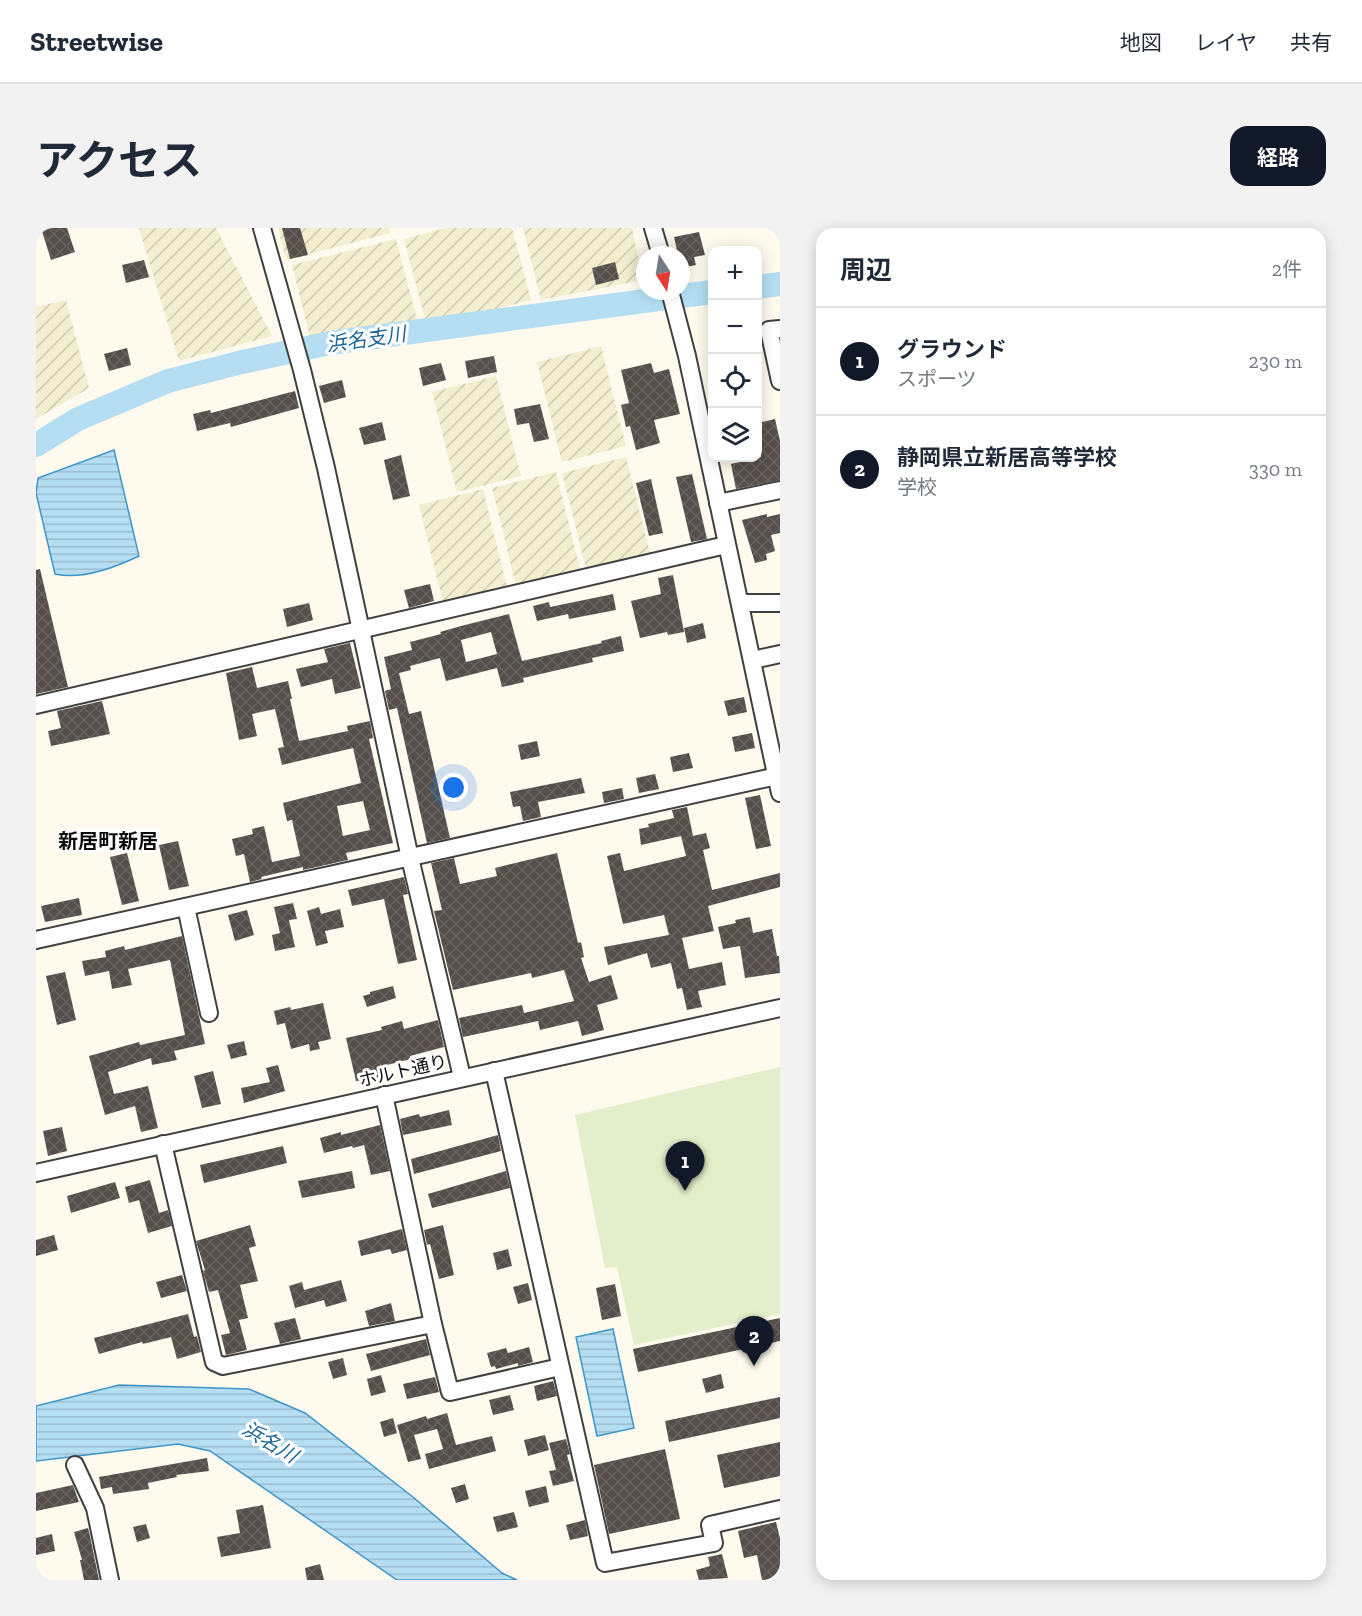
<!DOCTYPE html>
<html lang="ja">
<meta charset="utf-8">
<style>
:root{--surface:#fff;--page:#f2f2f3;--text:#1f2937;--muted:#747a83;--line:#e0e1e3;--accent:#111827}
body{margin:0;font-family:"Zilla Slab","Noto Sans JP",serif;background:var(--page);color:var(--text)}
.controls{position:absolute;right:18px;top:18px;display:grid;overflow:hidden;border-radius:12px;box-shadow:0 3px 15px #0003}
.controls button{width:54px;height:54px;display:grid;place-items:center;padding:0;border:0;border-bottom:2px solid var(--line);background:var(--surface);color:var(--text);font:30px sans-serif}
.compass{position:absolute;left:600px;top:18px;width:54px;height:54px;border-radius:50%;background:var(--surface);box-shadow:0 3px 15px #0003;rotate:168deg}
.you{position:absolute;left:418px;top:560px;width:21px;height:21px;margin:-15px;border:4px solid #fff;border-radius:50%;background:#1a73e8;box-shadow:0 0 0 9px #1a73e833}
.badge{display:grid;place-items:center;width:39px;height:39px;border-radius:50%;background:var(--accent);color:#fff;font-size:20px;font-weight:700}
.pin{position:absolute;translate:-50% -50px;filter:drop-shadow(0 2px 3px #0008)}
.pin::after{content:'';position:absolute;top:32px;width:21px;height:18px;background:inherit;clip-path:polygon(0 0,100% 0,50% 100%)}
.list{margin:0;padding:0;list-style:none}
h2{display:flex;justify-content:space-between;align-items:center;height:78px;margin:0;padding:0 24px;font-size:26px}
h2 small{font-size:20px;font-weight:400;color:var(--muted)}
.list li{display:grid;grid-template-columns:39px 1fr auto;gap:18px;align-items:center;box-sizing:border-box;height:108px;padding:0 24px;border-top:2px solid var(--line)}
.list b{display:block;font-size:22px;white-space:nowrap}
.list p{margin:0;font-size:20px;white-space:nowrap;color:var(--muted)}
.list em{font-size:20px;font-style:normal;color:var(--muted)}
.icon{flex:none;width:33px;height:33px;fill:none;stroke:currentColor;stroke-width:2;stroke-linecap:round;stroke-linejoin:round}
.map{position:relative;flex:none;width:744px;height:1352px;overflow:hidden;border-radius:18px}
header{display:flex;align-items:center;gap:36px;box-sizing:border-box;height:84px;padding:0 30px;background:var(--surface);border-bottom:2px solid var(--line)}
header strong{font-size:28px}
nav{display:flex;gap:33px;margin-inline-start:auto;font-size:21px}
.intro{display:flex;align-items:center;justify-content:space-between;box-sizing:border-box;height:144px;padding:0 36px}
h1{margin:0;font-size:42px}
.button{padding:15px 27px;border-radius:18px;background:var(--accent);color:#fff;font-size:21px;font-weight:700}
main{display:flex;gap:36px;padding:0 36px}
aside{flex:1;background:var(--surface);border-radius:18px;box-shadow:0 3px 15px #0003}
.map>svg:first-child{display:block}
.farmland{fill:url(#farmland-furrows)}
.pitch{fill:#e3eeca}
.water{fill:url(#water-rules);stroke:#3f96c7;stroke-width:1.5}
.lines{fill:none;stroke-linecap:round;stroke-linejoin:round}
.river{stroke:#b5def3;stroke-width:24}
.building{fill:url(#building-cross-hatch);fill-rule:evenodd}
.minor-casing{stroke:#404040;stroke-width:20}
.minor{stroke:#fff;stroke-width:16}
.labels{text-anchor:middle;stroke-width:6;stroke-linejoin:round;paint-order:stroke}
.street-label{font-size:18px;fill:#0d0d0d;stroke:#fff}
.water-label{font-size:20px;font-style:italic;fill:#1c6798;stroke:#fff}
.neighbourhood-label{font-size:20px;font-weight:bold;fill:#0d0d0d;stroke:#fff}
</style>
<header>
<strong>Streetwise</strong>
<nav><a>地図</a><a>レイヤ</a><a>共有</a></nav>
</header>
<div class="intro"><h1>アクセス</h1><a class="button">経路</a></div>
<main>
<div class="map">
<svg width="744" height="1352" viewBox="0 0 744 1352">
<defs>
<pattern id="farmland-furrows" width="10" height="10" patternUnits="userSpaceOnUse" patternTransform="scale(1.5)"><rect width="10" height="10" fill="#f3eecf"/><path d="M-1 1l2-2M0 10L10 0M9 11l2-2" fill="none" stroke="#cfcbb1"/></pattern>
<pattern id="water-rules" width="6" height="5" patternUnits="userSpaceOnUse" patternTransform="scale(1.5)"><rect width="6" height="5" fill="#b5def3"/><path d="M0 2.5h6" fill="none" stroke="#9abdcf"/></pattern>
<pattern id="building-cross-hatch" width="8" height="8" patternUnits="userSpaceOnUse" patternTransform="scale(1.5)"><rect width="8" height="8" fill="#554e4a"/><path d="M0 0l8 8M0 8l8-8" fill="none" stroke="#686360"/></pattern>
</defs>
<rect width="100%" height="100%" fill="#fefaed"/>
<g class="farmland">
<path d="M103 0H180L236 108 143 133Z"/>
<path d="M242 0H353L354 5 250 32Z"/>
<path d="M410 0H476L495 72 391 99 368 11Z"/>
<path d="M487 0H596L607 52 505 72Z"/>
<path d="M360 11 383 99 278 126 256 37Z"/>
<path d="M30 72 53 160 0 191V79Z"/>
<path d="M565 118 590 218 526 234 501 134Z"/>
<path d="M460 148 485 248 421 264 396 164Z"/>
<path d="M590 229 615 329 551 345 526 245Z"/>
<path d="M520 244 545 345 481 361 456 260Z"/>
<path d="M447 261 472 362 408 378 383 277Z"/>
</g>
<path class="pitch" d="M744 839V1086L598 1117 581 1039 569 1040 539 887Z"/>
<g class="water">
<path d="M78 222 103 328C78 340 46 352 19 346L0 265 2 250Z"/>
<path d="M577 1101 598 1200 561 1208 540 1109Z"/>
<path d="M83 1157 213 1161 269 1185 377 1269 466 1345 481 1352H361L174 1223 142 1216 0 1233V1178Z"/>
</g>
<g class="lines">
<g class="river">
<path d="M722 59 744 56"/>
<path d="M0 217 42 191 132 153 206 134 294 115 676 64"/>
</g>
</g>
<g class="building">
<path d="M5 0H31L39 24 15 32Z"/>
<path d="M246 0H264L272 27 254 31Z"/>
<path d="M663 4 669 27 658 29 660 37 645 40V27H642L638 9Z"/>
<path d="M108 32 113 49 90 55 86 37Z"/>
<path d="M579 34 583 51 560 57 556 40Z"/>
<path d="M91 120 95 137 73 143 68 126Z"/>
<path d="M458 128 461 144 432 150 429 133Z"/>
<path d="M405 135 410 152 387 158 383 140Z"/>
<path d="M615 135 618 145 633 141 644 186 618 192 624 215 600 222 594 198 590 199 585 177 593 175 585 142Z"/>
<path d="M306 152 310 169 288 175 283 158Z"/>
<path d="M259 163 263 180 195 199 194 195 161 203 157 186 174 182 175 185Z"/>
<path d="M504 176 513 211 498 214 493 195 481 197 478 181Z"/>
<path d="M739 191 744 213V252L700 261 695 236 725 229 722 214V195Z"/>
<path d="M346 194 350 212 328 217 323 200Z"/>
<path d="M365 227 374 268 357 272 348 232Z"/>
<path d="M656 246 671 311 655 314 640 249Z"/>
<path d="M615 251 627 305 613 308 600 255Z"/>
<path d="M731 286V289L744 286V305L735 307 739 323 730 326 731 332 719 335 706 292Z"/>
<path d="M4 341 32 459 0 466V342Z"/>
<path d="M637 347 648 404 632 407 631 404 604 410 595 373 625 366 622 350Z"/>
<path d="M394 356 398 373 373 380 368 362Z"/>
<path d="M577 366 580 382 533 391 532 386 501 393 497 378 513 374 514 379Z"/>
<path d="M273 375 277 392 251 399 247 381Z"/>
<path d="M473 386 486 433 566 415 565 413 585 408 588 423 556 430 557 434 487 450 488 454 466 459 461 440 410 453 404 430 374 438 375 442 363 445 373 486 385 483 414 610 391 615 361 480 353 482 349 463 355 461 348 429 376 422 374 414 405 406 404 404 425 398ZM455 404 461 426 430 434 425 412Z"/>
<path d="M667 395 670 410 651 415 648 400Z"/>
<path d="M314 415 325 460 299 466 296 451 265 459 260 441 292 434 288 421Z"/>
<path d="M216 439 221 460 252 453 256 471H254L263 513 312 503 311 498 334 493 337 510 333 511 357 615 310 625 312 632 267 642V639L225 649 226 651 214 654 208 626 200 628 196 611 217 606 216 601 228 598 236 634 264 628 256 592 251 593 247 575 325 555 317 520 246 537 242 520 248 519 239 481 216 486 221 508 203 512 190 445ZM327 573 334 602 307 608 301 578Z"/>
<path d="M708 469 711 484 692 488 688 473Z"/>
<path d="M66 473 74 506 15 518 12 503 25 500 21 483Z"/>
<path d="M716 505 719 520 699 524 696 509Z"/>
<path d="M501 513 504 528 485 532 482 517Z"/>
<path d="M653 525 657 540 637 544 634 529Z"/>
<path d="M619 546 623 561 603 565 600 550Z"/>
<path d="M545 550 549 565 502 574 505 589 487 593 484 578 477 579 474 564Z"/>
<path d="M586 560 588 571 568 575 566 564Z"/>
<path d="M724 567 735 618 720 621 709 570Z"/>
<path d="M651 579 657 608 670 605 674 620 667 622 676 662 744 645V659L672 678 678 703 646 710 653 741 686 734 690 757 662 763 666 779 651 782 646 760 641 761 635 735 615 740 611 725 572 737 568 719 633 707 628 687 587 696 571 628 584 625 588 643 650 628 645 608 605 617 603 601 613 599 612 596 638 590 636 582Z"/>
<path d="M142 613 153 658 133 662 123 617Z"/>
<path d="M91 625 103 673 86 677 74 629Z"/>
<path d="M521 625 542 715 545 714 548 729 545 730 553 754 575 747 582 771 561 777 568 802 546 808 542 793 504 802 502 793 427 809 423 790 486 777 488 785 538 773 528 742 496 750 495 745 417 762 398 683 406 682 395 635 418 630 424 656 461 648 459 640Z"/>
<path d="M368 649 372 666 367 667 381 732 362 736 348 671 316 678 312 662Z"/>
<path d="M43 670 46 687 9 694 5 678Z"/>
<path d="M257 675 261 691 253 692 259 719 239 723 236 707 244 705 238 679Z"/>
<path d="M283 679 285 686 304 681 308 699 289 703 292 715 280 718 271 683Z"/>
<path d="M211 682 218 707 199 713 192 687Z"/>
<path d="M714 689 717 705 736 701 741 728H743L744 745 709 750 704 718 687 721 682 699 700 695 699 692Z"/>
<path d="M146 708 169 816 138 823 141 832 116 837 115 830 72 844 78 866 112 858 122 900 105 904 99 878 69 887 53 828 103 814 104 817 149 807 134 732 92 741 96 757 76 761 73 743 49 748 46 733 70 729 69 723 88 718 89 722Z"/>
<path d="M29 744 40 792 21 797 10 748Z"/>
<path d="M357 758 360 770 331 779 327 768 334 766V764Z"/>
<path d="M287 775 295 811 282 814 284 821 274 823 273 816 255 821 249 795 241 797 238 783 254 779 255 782Z"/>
<path d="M402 792 408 819 374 828 375 831 343 839 345 849 320 853 310 810 346 802 345 799 366 793 368 801Z"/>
<path d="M208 813 211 827 195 831 191 817Z"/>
<path d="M242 837 249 863 208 875 205 860 234 854 230 840Z"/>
<path d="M177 843 185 876 166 880 158 848Z"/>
<path d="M413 882 416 897 367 907 364 891 383 886 384 889Z"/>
<path d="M344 897 354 943 335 947 328 917 317 920 316 918 288 925 284 910 305 904V907Z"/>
<path d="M26 899 31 923 12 928 7 903Z"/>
<path d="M462 907 465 923 378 946 375 931Z"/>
<path d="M247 918 251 935 168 955 164 937Z"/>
<path d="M316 943 319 960 266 970 262 953Z"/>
<path d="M470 943 474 960 396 980 392 966Z"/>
<path d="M114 952 123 985 132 982 136 998 112 1005 103 972 93 975 89 959Z"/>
<path d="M79 954 84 970 35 985 31 968Z"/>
<path d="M214 997 220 1018 213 1020 222 1053 204 1057 212 1090 203 1092 211 1122 190 1127 185 1107 194 1105 182 1062 173 1064 167 1043 169 1042 160 1013Z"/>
<path d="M407 997 418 1047 403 1051 394 1016 391 1017 388 1002Z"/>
<path d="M366 1001 371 1022 356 1026 354 1021 325 1028 322 1013Z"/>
<path d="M18 1007 22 1022 0 1028V1012Z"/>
<path d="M472 1021 476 1038 461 1042 457 1025Z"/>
<path d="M146 1047 151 1063 125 1070 120 1054Z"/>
<path d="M305 1052 311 1073 290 1079 288 1072 259 1080 253 1058 266 1054 268 1062Z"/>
<path d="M492 1055 496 1072 482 1076 477 1059Z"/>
<path d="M579 1056 585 1088 566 1092 560 1060Z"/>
<path d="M355 1075 359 1093 333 1098 329 1083Z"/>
<path d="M152 1086 158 1109 161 1108 165 1124 141 1131 135 1109 107 1116 106 1114 63 1126 58 1110Z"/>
<path d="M259 1090 265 1111 244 1116 238 1095Z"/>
<path d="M744 1090V1113L602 1144 597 1121Z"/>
<path d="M390 1111 394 1127 335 1143 330 1126Z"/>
<path d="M493 1119 497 1134 482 1138V1135L460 1141 459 1138 455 1139 451 1125 470 1120 472 1125Z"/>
<path d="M307 1130 311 1147 297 1151 292 1134Z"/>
<path d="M685 1146 688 1160 670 1165 666 1151Z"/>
<path d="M345 1147 350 1164 335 1168 331 1151Z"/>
<path d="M399 1149 403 1164 371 1171 367 1156Z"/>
<path d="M517 1153 521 1168 501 1173 498 1158Z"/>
<path d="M474 1167 478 1182 457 1187 453 1172Z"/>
<path d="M744 1169V1190L633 1214 629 1193Z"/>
<path d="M411 1185 420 1217 456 1208 460 1223 393 1241 389 1226 407 1221 401 1201 378 1207 385 1231 372 1234 361 1197 390 1188 391 1191Z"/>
<path d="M357 1190 361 1205 348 1209 344 1194Z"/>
<path d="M509 1207 513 1222 492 1228 488 1212Z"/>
<path d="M530 1211 534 1226 531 1227 538 1253 517 1258 513 1243 520 1242 513 1215Z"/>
<path d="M744 1214V1248L688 1260 681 1227Z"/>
<path d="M629 1221 644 1291 573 1306 558 1237Z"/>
<path d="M171 1230 173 1243 140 1247 141 1249 112 1255 113 1261 77 1266 76 1259 65 1261 63 1249Z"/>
<path d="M429 1256 433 1271 420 1275 415 1260Z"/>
<path d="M37 1257 43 1274 0 1283V1265Z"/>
<path d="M510 1258 513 1274 493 1279 489 1263Z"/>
<path d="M227 1277 235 1320 185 1329 181 1309 204 1305 200 1282Z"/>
<path d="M478 1284 482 1299 461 1304 457 1289Z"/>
<path d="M549 1292 552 1308 534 1312 530 1297Z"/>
<path d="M740 1294 744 1310V1352H726L721 1327 708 1330 702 1303Z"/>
<path d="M110 1296 114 1310 101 1314 97 1299Z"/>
<path d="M52 1300 54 1308 63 1352H48L44 1332H46L38 1304Z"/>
<path d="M16 1306 19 1323 0 1327V1310Z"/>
<path d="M686 1326 692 1350 663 1352 660 1342 674 1338 672 1329Z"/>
<path d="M284 1336 288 1352H271L269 1340Z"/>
</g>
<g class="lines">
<g class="minor-casing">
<g id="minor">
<path d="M226 0 266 142 290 240 374 630 426 849"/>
<path d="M617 0 625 27"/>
<path d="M634 63 651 128 744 565"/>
<path d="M744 101 733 102 744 153"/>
<path d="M682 275 744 262"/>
<path d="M704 375H744"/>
<path d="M717 432 744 426"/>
<path d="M0 477 690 317"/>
<path d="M150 679 173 785"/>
<path d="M0 712 741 548"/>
<path d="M458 843 569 1335 678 1315 674 1297 744 1281"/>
<path d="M348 867 397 1096 414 1164 524 1139"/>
<path d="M127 916 178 1134 187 1138 397 1096"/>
<path d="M0 945 744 780"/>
<path d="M39 1237 59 1280 74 1352"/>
</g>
</g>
<use href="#minor" class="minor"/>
</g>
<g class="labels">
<g class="street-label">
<text transform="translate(367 843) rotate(-13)" y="6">ホルト通り</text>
</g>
<g class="water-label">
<text transform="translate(330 111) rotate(-8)" y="7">浜名支川</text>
<text transform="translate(234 1214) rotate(31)" y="7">浜名川</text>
</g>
<g class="neighbourhood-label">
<text x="72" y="620">新居町新居</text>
</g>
</g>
</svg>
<div class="controls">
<button>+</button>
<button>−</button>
<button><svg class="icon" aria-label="locate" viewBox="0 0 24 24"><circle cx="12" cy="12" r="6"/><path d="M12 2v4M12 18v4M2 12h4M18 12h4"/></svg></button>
<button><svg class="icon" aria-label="layers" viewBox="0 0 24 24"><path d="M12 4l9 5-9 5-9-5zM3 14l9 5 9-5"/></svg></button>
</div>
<svg class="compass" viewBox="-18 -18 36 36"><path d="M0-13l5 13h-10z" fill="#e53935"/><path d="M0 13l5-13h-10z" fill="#747a83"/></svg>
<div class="you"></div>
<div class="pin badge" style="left:649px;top:963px">1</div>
<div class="pin badge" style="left:718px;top:1138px">2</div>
</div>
<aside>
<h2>周辺<small>2件</small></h2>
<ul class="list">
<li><span class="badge">1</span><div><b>グラウンド</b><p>スポーツ</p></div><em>230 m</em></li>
<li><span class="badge">2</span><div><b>静岡県立新居高等学校</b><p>学校</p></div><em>330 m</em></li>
</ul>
</aside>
</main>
